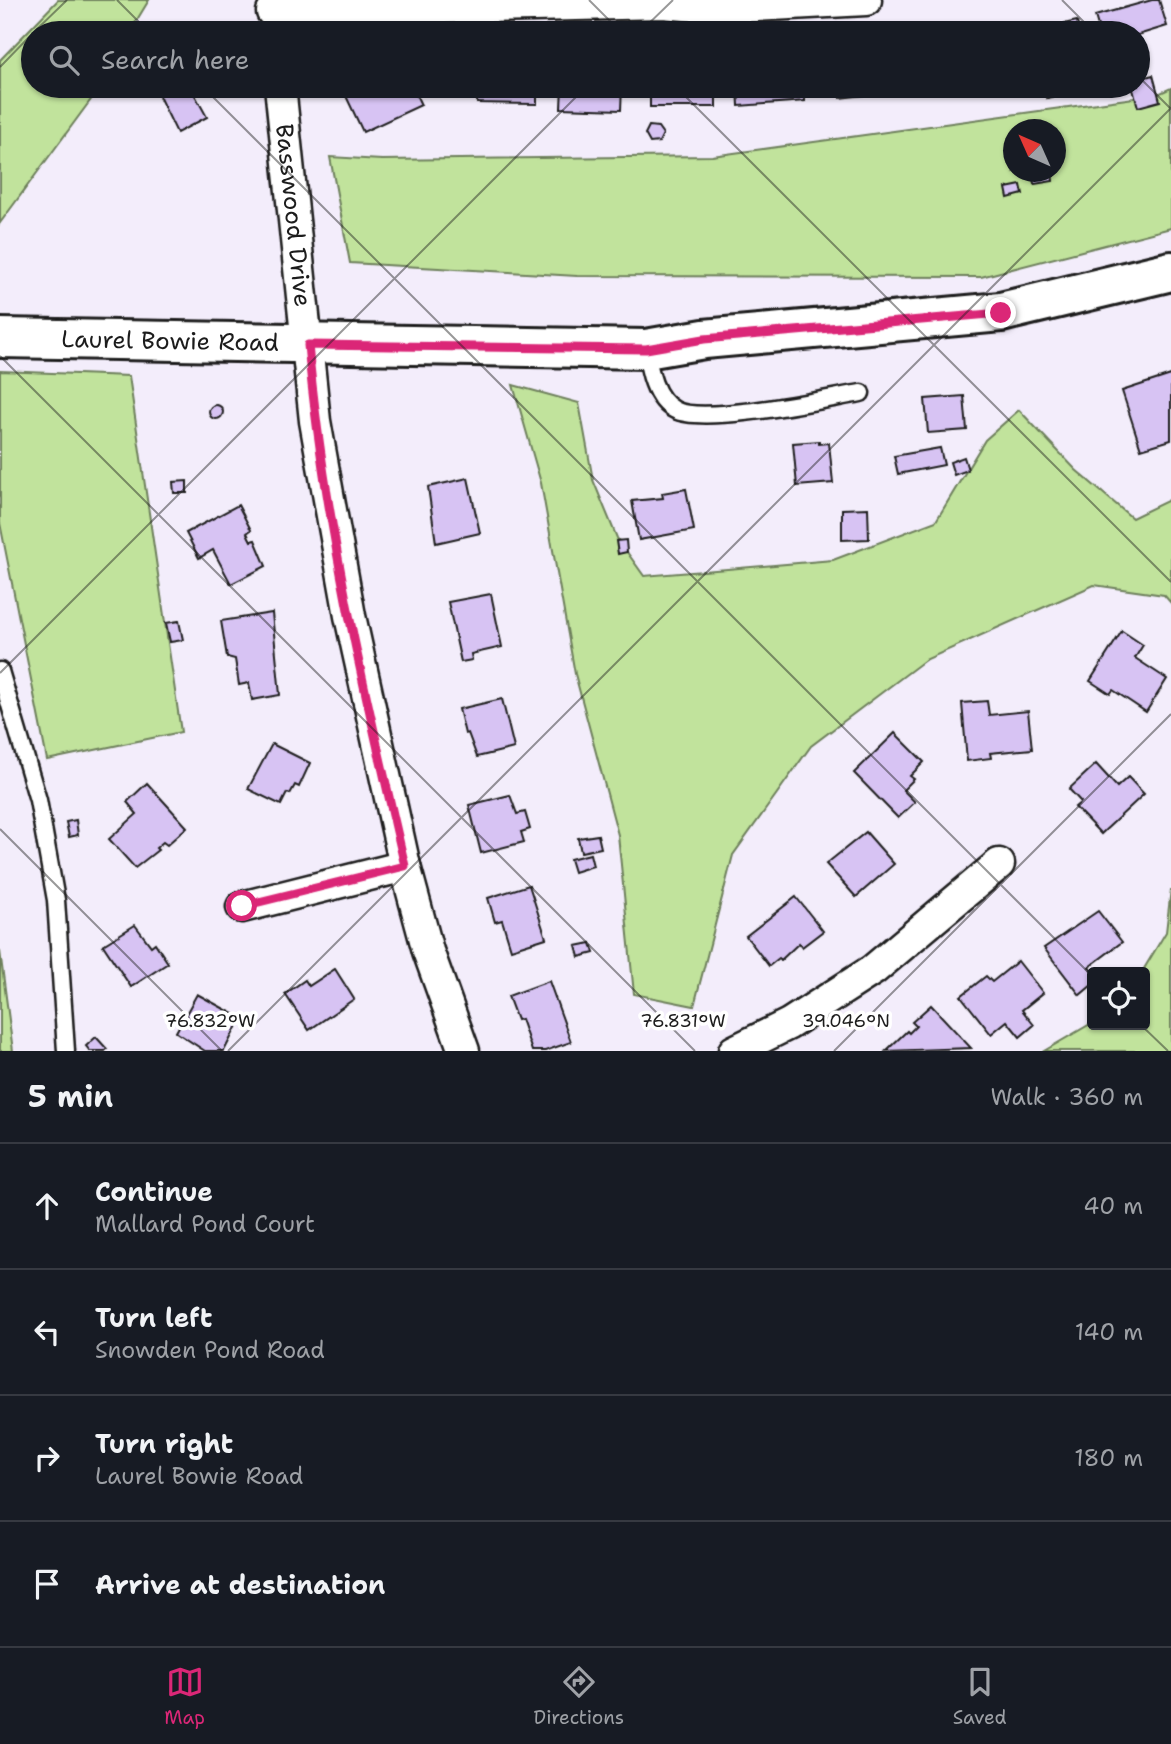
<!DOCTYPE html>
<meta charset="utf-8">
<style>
:root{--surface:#171b24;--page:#242831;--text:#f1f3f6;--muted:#9ea1a6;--line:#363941;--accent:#db2777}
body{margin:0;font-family:"Shantell Sans",sans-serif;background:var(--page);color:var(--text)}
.controls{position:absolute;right:21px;bottom:21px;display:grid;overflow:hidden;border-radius:7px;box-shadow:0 2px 5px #0004}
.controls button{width:63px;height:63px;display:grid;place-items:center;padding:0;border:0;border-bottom:2px solid var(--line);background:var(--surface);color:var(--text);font:35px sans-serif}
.compass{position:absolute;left:1003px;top:119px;width:63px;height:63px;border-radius:50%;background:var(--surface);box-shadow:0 2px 5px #0004;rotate:315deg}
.stop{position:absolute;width:21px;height:21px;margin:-16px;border:5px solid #db2777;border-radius:50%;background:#fff}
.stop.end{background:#db2777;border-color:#fff;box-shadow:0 2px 7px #0008}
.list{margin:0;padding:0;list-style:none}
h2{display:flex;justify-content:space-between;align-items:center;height:91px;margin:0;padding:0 28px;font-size:30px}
h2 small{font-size:23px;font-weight:400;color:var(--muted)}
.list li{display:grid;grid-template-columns:46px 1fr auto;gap:21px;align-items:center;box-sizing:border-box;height:126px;padding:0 28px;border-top:2px solid var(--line)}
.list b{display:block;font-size:26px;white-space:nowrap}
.list p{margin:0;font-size:23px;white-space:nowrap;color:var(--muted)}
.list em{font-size:23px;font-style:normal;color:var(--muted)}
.icon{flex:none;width:38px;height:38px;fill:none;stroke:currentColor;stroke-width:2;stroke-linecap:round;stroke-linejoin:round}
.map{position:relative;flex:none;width:1171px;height:1051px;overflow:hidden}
.search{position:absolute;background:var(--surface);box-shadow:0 2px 5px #0004;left:21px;right:21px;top:21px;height:77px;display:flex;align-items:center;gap:18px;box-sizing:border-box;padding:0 24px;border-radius:38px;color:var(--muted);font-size:26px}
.sheet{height:595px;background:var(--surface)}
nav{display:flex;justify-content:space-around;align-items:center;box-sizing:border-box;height:98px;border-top:2px solid var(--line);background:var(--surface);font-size:19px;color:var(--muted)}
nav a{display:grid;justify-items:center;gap:4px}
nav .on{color:var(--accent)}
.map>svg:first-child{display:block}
.green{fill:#c1e39c;stroke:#6e805c;stroke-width:2;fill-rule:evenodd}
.building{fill:#d7c3f3;stroke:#1c1c1c;stroke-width:2}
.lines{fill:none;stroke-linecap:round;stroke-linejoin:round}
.service-casing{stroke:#1c1c1c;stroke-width:21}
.minor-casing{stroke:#1c1c1c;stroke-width:35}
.primary-casing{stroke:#1c1c1c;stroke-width:44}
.service{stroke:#fff;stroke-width:16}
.minor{stroke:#fff;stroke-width:30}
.primary{stroke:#fff;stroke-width:38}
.route{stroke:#db2777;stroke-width:9}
.ticks{fill:none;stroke:#1c1c1c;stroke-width:2;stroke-opacity:0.45}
.labels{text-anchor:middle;stroke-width:7;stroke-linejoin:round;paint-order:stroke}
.street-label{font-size:24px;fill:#1c1c1c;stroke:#fff}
.ticks-label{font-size:18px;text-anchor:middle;fill:#1c1c1c;stroke:#fff;stroke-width:7;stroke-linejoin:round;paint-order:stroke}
</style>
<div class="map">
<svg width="1171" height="1051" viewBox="0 0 1171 1051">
<rect width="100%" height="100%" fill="#f3edfb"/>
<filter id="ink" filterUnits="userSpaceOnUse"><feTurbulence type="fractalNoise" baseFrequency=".0143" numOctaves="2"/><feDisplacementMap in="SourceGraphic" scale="14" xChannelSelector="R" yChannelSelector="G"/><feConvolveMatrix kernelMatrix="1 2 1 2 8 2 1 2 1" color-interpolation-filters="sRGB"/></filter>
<g filter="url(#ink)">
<g class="green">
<path d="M58 0H149L129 33H33V86H101L0 223V60Z"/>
<path d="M1171 88V228L981 277 577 276 350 263 330 157 382 160 712 156 1156 95ZM1014 130H1056V172H1014Z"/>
<path d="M0 371 129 376 181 732 47 760 0 523Z"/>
<path d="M513 385 579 403 593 480 617 538 644 576 833 560 936 521 985 440 1019 410 1076 470 1132 518 1171 499V603L1164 595 1094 585 925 660 811 746 733 855 694 1006 634 994 618 835 575 674 541 483Z"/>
<path d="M1171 889V1051H1044L1092 1023 1145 1025V972H1142L1166 932Z"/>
<path d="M0 951 13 1051H0Z"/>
</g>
<g class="building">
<path d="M1152 0H1159L1167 26 1138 35 1100 33 1095 16Z"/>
<path d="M1077 21 1079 33H1040L1056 30 1055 26Z"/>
<path d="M1153 75 1160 101 1138 107 1132 86H1138V79Z"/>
<path d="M154 86H190L207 117 177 133Z"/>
<path d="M367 86H412L421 105 363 132 346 96Z"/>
<path d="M477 86H537V104L477 103Z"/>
<path d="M562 86H622L621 110 561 108Z"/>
<rect x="650" y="86" width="66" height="21"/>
<path d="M738 86H805V101L739 106Z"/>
<path d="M839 86H899L900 91 840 98Z"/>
<path d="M1044 86H1089L1090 89 1047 98Z"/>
<path d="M649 126 658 127 663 134 659 142 650 143 645 134Z"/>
<path d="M1032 172H1052L1053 181 1034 184Z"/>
<path d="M1021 185 1023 194 1008 198 1006 188Z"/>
<path d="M1171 375V440L1141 449 1122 391Z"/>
<path d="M964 396 967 430 928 433 925 399Z"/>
<circle cx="216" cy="412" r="7"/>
<path d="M819 441V444L829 443 833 483 797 486 793 443Z"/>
<path d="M940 448 944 465 898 474 894 456Z"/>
<path d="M964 457 968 470 954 475 950 462Z"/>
<path d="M468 478 480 533 436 543 428 487Z"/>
<path d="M187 481V493H174L173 482Z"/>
<path d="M686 489 694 530 639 540 632 501 663 498 662 493Z"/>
<path d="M238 505 251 530 247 533 251 541 255 540 266 566 231 584 213 550 199 558 186 533Z"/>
<path d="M868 508 869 539 842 540V509Z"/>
<path d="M626 540 627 552 618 554 616 541Z"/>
<path d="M491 594 502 647 471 654 472 660 461 662 448 602Z"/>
<path d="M272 613 280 695 252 700 249 683 239 685 235 659 227 657 221 621Z"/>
<path d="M179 621 183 640 170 642 166 623Z"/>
<path d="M1122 631 1143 645 1135 658 1167 679 1146 712 1113 690 1110 694 1090 681Z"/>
<path d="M502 699 514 748 477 757 468 733 465 734 459 709Z"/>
<path d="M987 701 989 715 1028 711 1032 749 990 753 991 758 967 761 962 703Z"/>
<path d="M895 733 924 762 910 776 914 779 903 790 915 802 898 818 854 773Z"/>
<path d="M272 744 310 763 299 787 295 785 290 794 287 793 281 805 248 789Z"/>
<path d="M1096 764 1117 787 1128 777 1144 794 1101 834 1075 807 1081 802 1069 789Z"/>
<path d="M147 783 187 827 167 845 163 842 156 848 158 850 135 868 109 839 137 814 127 802Z"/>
<path d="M510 795 517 814 525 812 530 829 521 832 524 842 481 853 469 805Z"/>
<path d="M76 820 78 835 69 837 66 822Z"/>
<path d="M866 832 894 864 856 897 826 864Z"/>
<path d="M598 835 601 848 581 852 578 838Z"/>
<path d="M590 854 593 866 574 872 570 859Z"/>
<path d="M529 885 546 938 511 949 502 920 495 922 488 898Z"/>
<path d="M796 897 823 931 802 947 799 943 781 960 779 958 769 966 746 936Z"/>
<path d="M1098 911 1122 942 1089 967 1093 972 1092 985 1080 995 1044 948Z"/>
<path d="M135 925 151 946 155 943 168 963 131 987 103 945Z"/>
<path d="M591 943 594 953 579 957 576 946Z"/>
<path d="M1018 961 1043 993 1022 1010 1034 1025 1020 1037 1007 1021 991 1034 961 996 986 976 992 982Z"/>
<path d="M335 969 354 999 309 1030 285 994 305 980 309 986Z"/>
<path d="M549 981 571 1042 545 1051H532L521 1019 517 1020 508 996Z"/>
<path d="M197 994 241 1018 224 1051H205L176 1032Z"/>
<path d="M931 1005 971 1048 886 1051 907 1031 909 1033 916 1026 912 1022Z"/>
<path d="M96 1037 107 1049 105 1051H90L86 1046Z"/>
</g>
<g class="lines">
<g class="service-casing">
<g id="service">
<path d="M646 349C649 370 654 399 675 410 704 425 824 399 861 393"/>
<path d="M0 671 38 800 56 900 66 1051"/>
</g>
</g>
<g class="minor-casing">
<g id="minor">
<path d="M272 12 663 3 719 8 866 0"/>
<path id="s1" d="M280 86 315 421 350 616 405 866 428 951 464 1051"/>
<path d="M242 907 405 866"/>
<path d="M734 1051 789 1024 873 970 999 864"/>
</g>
</g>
<g class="primary-casing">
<g id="primary">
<path id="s2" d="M0 338 646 349 704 339 1001 312 1171 271"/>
</g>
</g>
<use href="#service" class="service"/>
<use href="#minor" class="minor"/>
<use href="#primary" class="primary"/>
</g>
</g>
<g class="lines" filter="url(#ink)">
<path class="route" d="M242 906 405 866C365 695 324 521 308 345L646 349 704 339 1001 313"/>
</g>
<path class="ticks" d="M117 0 150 33M589 0 622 33M1062 0 1095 33M33 33 67 0M639 33 673 0M0 67 33 33M1138 76 1171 109M202 86 1092 976M675 86 1171 582M0 356 695 1051M0 673 587 86M0 829 222 1051M1141 1025 1168 1051M228 1051 1171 108M834 1051 1171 714"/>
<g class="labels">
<g class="street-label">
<text dy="8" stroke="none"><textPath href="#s1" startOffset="130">Basswood Drive</textPath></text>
<text dy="8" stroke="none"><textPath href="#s2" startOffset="170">Laurel Bowie Road</textPath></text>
</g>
</g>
<g class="ticks-label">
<text x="846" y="1027">39.046°N</text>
<text x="210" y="1027">76.832°W</text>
<text x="683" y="1027">76.831°W</text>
</g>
</svg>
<div class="controls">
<button><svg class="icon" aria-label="locate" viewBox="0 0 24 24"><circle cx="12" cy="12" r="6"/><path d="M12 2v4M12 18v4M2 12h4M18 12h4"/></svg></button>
</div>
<svg class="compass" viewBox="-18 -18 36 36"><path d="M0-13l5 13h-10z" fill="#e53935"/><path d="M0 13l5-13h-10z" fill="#9ea1a6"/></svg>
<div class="stop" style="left:242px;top:906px"></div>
<div class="stop end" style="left:1001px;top:313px"></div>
<div class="search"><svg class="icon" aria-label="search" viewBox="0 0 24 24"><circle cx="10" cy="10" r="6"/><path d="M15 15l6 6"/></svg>Search here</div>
</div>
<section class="sheet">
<h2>5 min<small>Walk · 360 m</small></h2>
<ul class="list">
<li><svg class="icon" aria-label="ahead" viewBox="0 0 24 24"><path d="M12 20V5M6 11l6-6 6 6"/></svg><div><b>Continue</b><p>Mallard Pond Court</p></div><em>40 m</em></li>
<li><svg class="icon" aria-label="left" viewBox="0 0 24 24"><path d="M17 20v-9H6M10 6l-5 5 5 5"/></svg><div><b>Turn left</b><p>Snowden Pond Road</p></div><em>140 m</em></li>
<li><svg class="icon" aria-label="right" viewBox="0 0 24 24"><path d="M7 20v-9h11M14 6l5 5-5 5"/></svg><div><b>Turn right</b><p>Laurel Bowie Road</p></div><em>180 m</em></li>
<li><svg class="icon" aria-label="arrive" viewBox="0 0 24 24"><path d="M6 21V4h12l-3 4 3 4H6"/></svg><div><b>Arrive at destination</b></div></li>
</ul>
</section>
<nav>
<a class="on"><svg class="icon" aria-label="map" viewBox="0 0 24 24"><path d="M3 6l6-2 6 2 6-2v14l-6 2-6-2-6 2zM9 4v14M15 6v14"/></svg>Map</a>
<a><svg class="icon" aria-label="directions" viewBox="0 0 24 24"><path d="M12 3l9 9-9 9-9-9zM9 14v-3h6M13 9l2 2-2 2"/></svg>Directions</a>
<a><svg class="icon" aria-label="saved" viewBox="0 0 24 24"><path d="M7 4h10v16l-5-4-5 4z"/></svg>Saved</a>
</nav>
